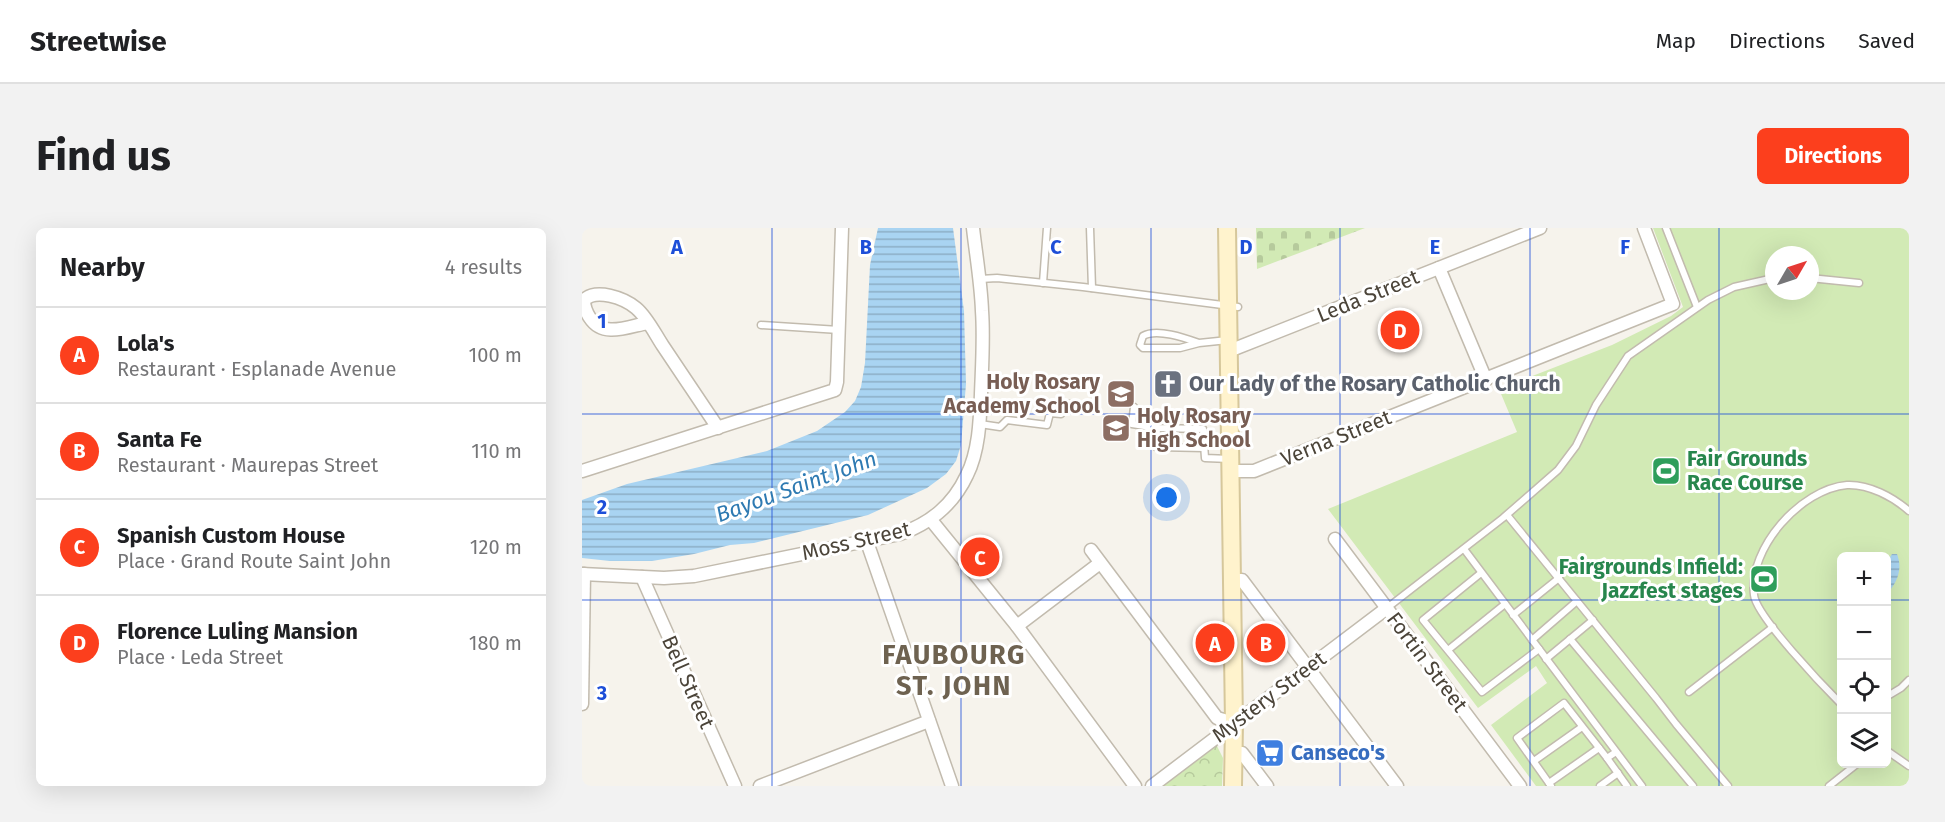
<!DOCTYPE html>
<meta charset="utf-8">
<style>
:root{--surface:#fff;--page:#f2f2f2;--text:#202124;--muted:#757577;--line:#e0e0e0;--accent:#fc3f1d}
body{margin:0;font-family:"Fira Sans",sans-serif;background:var(--page);color:var(--text)}
.controls{position:absolute;right:18px;bottom:18px;display:grid;overflow:hidden;border-radius:9px;box-shadow:0 6px 24px #0002}
.controls button{width:54px;height:54px;display:grid;place-items:center;padding:0;border:0;border-bottom:2px solid var(--line);background:var(--surface);color:var(--text);font:30px sans-serif}
.compass{position:absolute;left:1183px;top:18px;width:54px;height:54px;border-radius:50%;background:var(--surface);box-shadow:0 6px 24px #0002;rotate:51deg}
.you{position:absolute;left:585px;top:270px;width:21px;height:21px;margin:-15px;border:4px solid #fff;border-radius:50%;background:#1a73e8;box-shadow:0 0 0 9px #1a73e833}
.badge{display:grid;place-items:center;width:39px;height:39px;border-radius:50%;background:var(--accent);color:#fff;font-size:20px;font-weight:700}
.pin{position:absolute;translate:-50% -50%;border:3px solid #fff;box-shadow:0 2px 6px #0006}
.list{margin:0;padding:0;list-style:none}
h2{display:flex;justify-content:space-between;align-items:center;height:78px;margin:0;padding:0 24px;font-size:26px}
h2 small{font-size:20px;font-weight:400;color:var(--muted)}
.list li{display:grid;grid-template-columns:39px 1fr auto;gap:18px;align-items:center;box-sizing:border-box;height:96px;padding:0 24px;border-top:2px solid var(--line)}
.list b{display:block;font-size:22px;white-space:nowrap}
.list p{margin:0;font-size:20px;white-space:nowrap;color:var(--muted)}
.list em{font-size:20px;font-style:normal;color:var(--muted)}
.icon{flex:none;width:33px;height:33px;fill:none;stroke:currentColor;stroke-width:2;stroke-linecap:round;stroke-linejoin:round}
.map{position:relative;flex:none;width:1327px;height:558px;overflow:hidden;border-radius:9px}
header{display:flex;align-items:center;gap:36px;box-sizing:border-box;height:84px;padding:0 30px;background:var(--surface);border-bottom:2px solid var(--line)}
header strong{font-size:28px}
nav{display:flex;gap:33px;margin-inline-start:auto;font-size:21px}
.intro{display:flex;align-items:center;justify-content:space-between;box-sizing:border-box;height:144px;padding:0 36px}
h1{margin:0;font-size:42px}
.button{padding:15px 27px;border-radius:9px;background:var(--accent);color:#fff;font-size:21px;font-weight:700}
main{display:flex;gap:36px;padding:0 36px}
aside{flex:1;background:var(--surface);border-radius:9px;box-shadow:0 6px 24px #0002}
.map>svg:first-child{display:block}
.grass{fill:#d2eab5;fill-rule:evenodd}
.forest{fill:url(#forest-crowns)}
.cemetery{fill:url(#cemetery-stones)}
.water{fill:url(#water-rules)}
.lines{fill:none;stroke-linecap:round;stroke-linejoin:round}
.lane-casing{stroke:#c2bbae;stroke-width:9}
.street-casing{stroke:#c2bbae;stroke-width:15}
.secondary-casing{stroke:#d6c79b;stroke-width:20}
.lane{stroke:#fff;stroke-width:6}
.street{stroke:#fff;stroke-width:12}
.secondary{stroke:#fff3cd;stroke-width:16}
.grid{fill:none;stroke:#1d4ed8;stroke-width:1.5;stroke-opacity:0.55}
.labels{text-anchor:middle;stroke-width:6;stroke-linejoin:round;paint-order:stroke}
.street-label{font-size:21px;fill:#4b4439;stroke:#fff}
.education-label{font-size:21px;font-weight:bold;fill:#785e54;stroke:#fff;text-anchor:end}
.worship-label{font-size:21px;font-weight:bold;fill:#5b616d;stroke:#fff;text-anchor:start}
.leisure-label{font-size:21px;font-weight:bold;fill:#27864d;stroke:#fff;text-anchor:start}
.shop-label{font-size:21px;font-weight:bold;fill:#366cbe;stroke:#fff;text-anchor:start}
.water-label{font-size:22px;font-style:italic;fill:#2e7ab2;stroke:#fff}
.district-label{font-size:27px;font-weight:bold;letter-spacing:1.5px;fill:#6e6250;stroke:#fff}
.grid-label{font-size:20px;text-anchor:middle;font-weight:bold;fill:#1d4ed8;stroke:#fff;stroke-width:6;stroke-linejoin:round;paint-order:stroke}
</style>
<header>
<strong>Streetwise</strong>
<nav><a>Map</a><a>Directions</a><a>Saved</a></nav>
</header>
<div class="intro"><h1>Find us</h1><a class="button">Directions</a></div>
<main>
<aside>
<h2>Nearby<small>4 results</small></h2>
<ul class="list">
<li><span class="badge">A</span><div><b>Lola's</b><p>Restaurant · Esplanade Avenue</p></div><em>100 m</em></li>
<li><span class="badge">B</span><div><b>Santa Fe</b><p>Restaurant · Maurepas Street</p></div><em>110 m</em></li>
<li><span class="badge">C</span><div><b>Spanish Custom House</b><p>Place · Grand Route Saint John</p></div><em>120 m</em></li>
<li><span class="badge">D</span><div><b>Florence Luling Mansion</b><p>Place · Leda Street</p></div><em>180 m</em></li>
</ul>
</aside>
<div class="map">
<svg width="1327" height="558" viewBox="0 0 1327 558">
<defs>
<pattern id="forest-crowns" width="20" height="18" patternUnits="userSpaceOnUse" patternTransform="scale(1.5)"><rect width="20" height="18" fill="#d2eab5"/><path d="M2 6a3 3 0 1 1 6 0M12 15a3 3 0 1 1 6 0" fill="none" stroke="#b6ca9c"/></pattern>
<pattern id="cemetery-stones" width="16" height="16" patternUnits="userSpaceOnUse" patternTransform="scale(1.5)"><rect width="16" height="16" fill="#d2eab5"/><path d="M2 7V4a2 2 0 0 1 4 0v3zM10 15v-3a2 2 0 0 1 4 0v3z" fill="#b6ca9c"/></pattern>
<pattern id="water-rules" width="6" height="5" patternUnits="userSpaceOnUse" patternTransform="scale(1.5)"><rect width="6" height="5" fill="#a9d4f2"/><path d="M0 2.5h6" fill="none" stroke="#8caec5"/></pattern>
</defs>
<rect width="100%" height="100%" fill="#f6f3ec"/>
<path class="grass" d="M1071 0H1327V558H954L909 497 965 455 954 438 896 480 746 281 935 204 917 161 1030 117 1089 88 1101 79ZM1192 27H1228V63H1192ZM1260 328H1304V536H1260Z"/>
<path class="forest" d="M634 516 641 530 640 558H577Z"/>
<path class="cemetery" d="M674 0H783L675 41Z"/>
<g class="water">
<path d="M296 0H371L382 83 384 156 379 217 374 233 364 246 345 260 286 287 172 315 148 317 112 326 70 333H28L0 330V272L45 256 185 223 235 203 263 184 273 173 279 159 283 135 288 37Z"/>
<path d="M1310 326H1315C1321 342 1315 354 1305 366V334Z"/>
</g>
<g class="lines">
<g class="lane-casing">
<g id="lane">
<path d="M508 0 510 60"/>
<path d="M1084 0 1115 79"/>
<path d="M1228 50 1277 55"/>
<path d="M398 51 415 50 501 59 656 79"/>
<path d="M461 55 465 0"/>
<path d="M179 97 257 102"/>
<path d="M617 115C603 110 575 100 561 108L558 117 561 120H598L617 115 646 112"/>
<path d="M552 179 550 196 575 200 621 201 623 230 648 231"/>
<path d="M398 196 418 199 425 192 465 197 468 185 479 186 480 175 502 178"/>
<path d="M575 200 574 219 622 220"/>
<path d="M925 287 1074 470 1094 496 1146 558"/>
<path d="M882 321 1060 558"/>
<path d="M899 345 841 392 900 464 957 421"/>
<path d="M805 380 921 290 976 242 994 218 1014 177 1046 128 1126 72 1152 59 1192 50"/>
<path d="M931 387 977 350"/>
<path d="M988 411 1111 558"/>
<path d="M950 412 995 373"/>
<path d="M866 422 923 376"/>
<path d="M964 431 1011 392"/>
<path d="M1107 464 1191 399"/>
<path d="M1304 469 1319 460 1327 452"/>
<path d="M1260 477C1242 459 1174 388 1172 367 1166 320 1219 261 1265 257 1287 256 1311 269 1327 283"/>
<path d="M1304 522 1327 538"/>
<path d="M1025 530 1045 558"/>
<path d="M952 533 1000 499"/>
<path d="M967 555 1017 520"/>
<path d="M969 558 935 510 982 475 1025 530 1034 524"/>
<path d="M1018 558 1036 545"/>
<path d="M1247 558 1275 536"/>
</g>
</g>
<g class="street-casing">
<g id="street">
<path d="M857 40 904 152"/>
<path d="M65 95C45 99 21 110 8 90 4 84 2 79 2 72 14 60 42 70 54 80 65 89 73 106 81 118 99 145 118 173 136 200"/>
<path d="M647 123 958 0"/>
<path d="M0 243 253 162 255 154 260 0"/>
<path d="M649 243H672L1091 76 1062 0"/>
<path d="M349 292 435 398 553 558"/>
<path d="M753 311 938 558"/>
<path d="M285 314 370 558"/>
<path d="M509 322 635 490 652 495"/>
<path d="M0 346 82 350 112 348 318 306C349 295 371 277 385 247 397 223 398 192 399 166 400 138 402 110 400 83 399 55 394 27 391 0"/>
<path d="M60 349 153 558"/>
<path d="M649 352H660L815 558"/>
<path d="M435 398 518 335"/>
<path d="M0 476 2 346"/>
<path d="M660 525 685 558"/>
<path d="M178 558 347 493"/>
<path d="M570 558 805 380"/>
</g>
</g>
<g class="secondary-casing">
<path id="secondary" d="M645 0 652 495 651 558"/>
</g>
<use href="#lane" class="lane"/>
<use href="#street" class="street"/>
<use href="#secondary" class="secondary"/>
</g>
<path class="grid" d="M190 0V558M379 0V558M569 0V558M758 0V558M948 0V558M1137 0V558M0 186H1327M0 372H1260M1304 372H1327"/>
<defs>
<g id="church-square" transform="scale(1.5)"><rect x="-9" y="-9" width="18" height="18" rx="4" fill="#6b7280" stroke="#fff"/><path d="M-1.2-6h2.4v3.5h3.3v2.4h-3.3V6h-2.4V-.1h-3.3v-2.4h3.3Z" fill="#fff"/></g>
<g id="school-square" transform="scale(1.5)"><rect x="-9" y="-9" width="18" height="18" rx="4" fill="#8d6e63" stroke="#fff"/><path d="M0-5L7-2L0 1L-7-2ZM-4 1L0 2.5L4 1V4Q0 6-4 4Z" fill="#fff"/></g>
<g id="stadium-square" transform="scale(1.5)"><rect x="-9" y="-9" width="18" height="18" rx="4" fill="#2e9e5b" stroke="#fff"/><path d="M0-5a6.5 5 0 1 0 0 10a6.5 5 0 1 0 0-10ZM-3.5-1.8h7v3.6h-7Z" fill="#fff"/></g>
<g id="supermarket-square" transform="scale(1.5)"><rect x="-9" y="-9" width="18" height="18" rx="4" fill="#3f7fe0" stroke="#fff"/><path d="M-6-5.5h2.5l.6 2H6L4.5 2H-2.5L-4.4-4H-6ZM-1.5 3.2a1.3 1.3 0 1 0 .1 0ZM3 3.2a1.3 1.3 0 1 0 .1 0Z" fill="#fff"/></g>
</defs>
<g fill-rule="evenodd">
<use href="#church-square" x="586" y="156"/>
<use href="#school-square" x="539" y="166"/>
<use href="#school-square" x="534" y="200"/>
<use href="#stadium-square" x="1084" y="243"/>
<use href="#stadium-square" x="1182" y="351"/>
<use href="#supermarket-square" x="688" y="525"/>
</g>
<g class="labels">
<g class="street-label">
<text transform="translate(786 68) rotate(-22)" y="7">Leda Street</text>
<text transform="translate(754 210) rotate(-22)" y="7">Verna Street</text>
<text transform="translate(274 313) rotate(-13)" y="7">Moss Street</text>
<text transform="translate(845 434) rotate(53)" y="7">Fortin Street</text>
<text transform="translate(106 454) rotate(66)" y="7">Bell Street</text>
<text transform="translate(687 469) rotate(-37)" y="7">Mystery Street</text>
</g>
<g class="education-label">
<text x="518" y="161">Holy Rosary<tspan x="518" dy="24">Academy School</tspan></text>
<text x="555" y="195" text-anchor="start">Holy Rosary<tspan x="555" dy="24">High School</tspan></text>
</g>
<g class="worship-label">
<text x="607" y="163">Our Lady of the Rosary Catholic Church</text>
</g>
<g class="leisure-label">
<text x="1105" y="238">Fair Grounds<tspan x="1105" dy="24">Race Course</tspan></text>
<text x="1161" y="346" text-anchor="end">Fairgrounds Infield:<tspan x="1161" dy="24">Jazzfest stages</tspan></text>
</g>
<g class="shop-label">
<text x="709" y="532">Canseco's</text>
</g>
<g class="water-label">
<text transform="translate(214 258) rotate(-20)" y="8">Bayou Saint John</text>
</g>
<g class="district-label">
<text x="372" y="436">FAUBOURG<tspan x="372" dy="31">ST. JOHN</tspan></text>
</g>
</g>
<g class="grid-label">
<text x="95" y="26">A</text>
<text x="284" y="26">B</text>
<text x="474" y="26">C</text>
<text x="664" y="26">D</text>
<text x="853" y="26">E</text>
<text x="1043" y="26">F</text>
<text x="20" y="100">1</text>
<text x="20" y="286">2</text>
<text x="20" y="472">3</text>
</g>
</svg>
<div class="controls">
<button>+</button>
<button>−</button>
<button><svg class="icon" aria-label="locate" viewBox="0 0 24 24"><circle cx="12" cy="12" r="6"/><path d="M12 2v4M12 18v4M2 12h4M18 12h4"/></svg></button>
<button><svg class="icon" aria-label="layers" viewBox="0 0 24 24"><path d="M12 4l9 5-9 5-9-5zM3 14l9 5 9-5"/></svg></button>
</div>
<svg class="compass" viewBox="-18 -18 36 36"><path d="M0-13l5 13h-10z" fill="#e53935"/><path d="M0 13l5-13h-10z" fill="#757577"/></svg>
<div class="you"></div>
<div class="pin badge" style="left:633px;top:415px">A</div>
<div class="pin badge" style="left:684px;top:415px">B</div>
<div class="pin badge" style="left:398px;top:329px">C</div>
<div class="pin badge" style="left:818px;top:102px">D</div>
</div>
</main>
